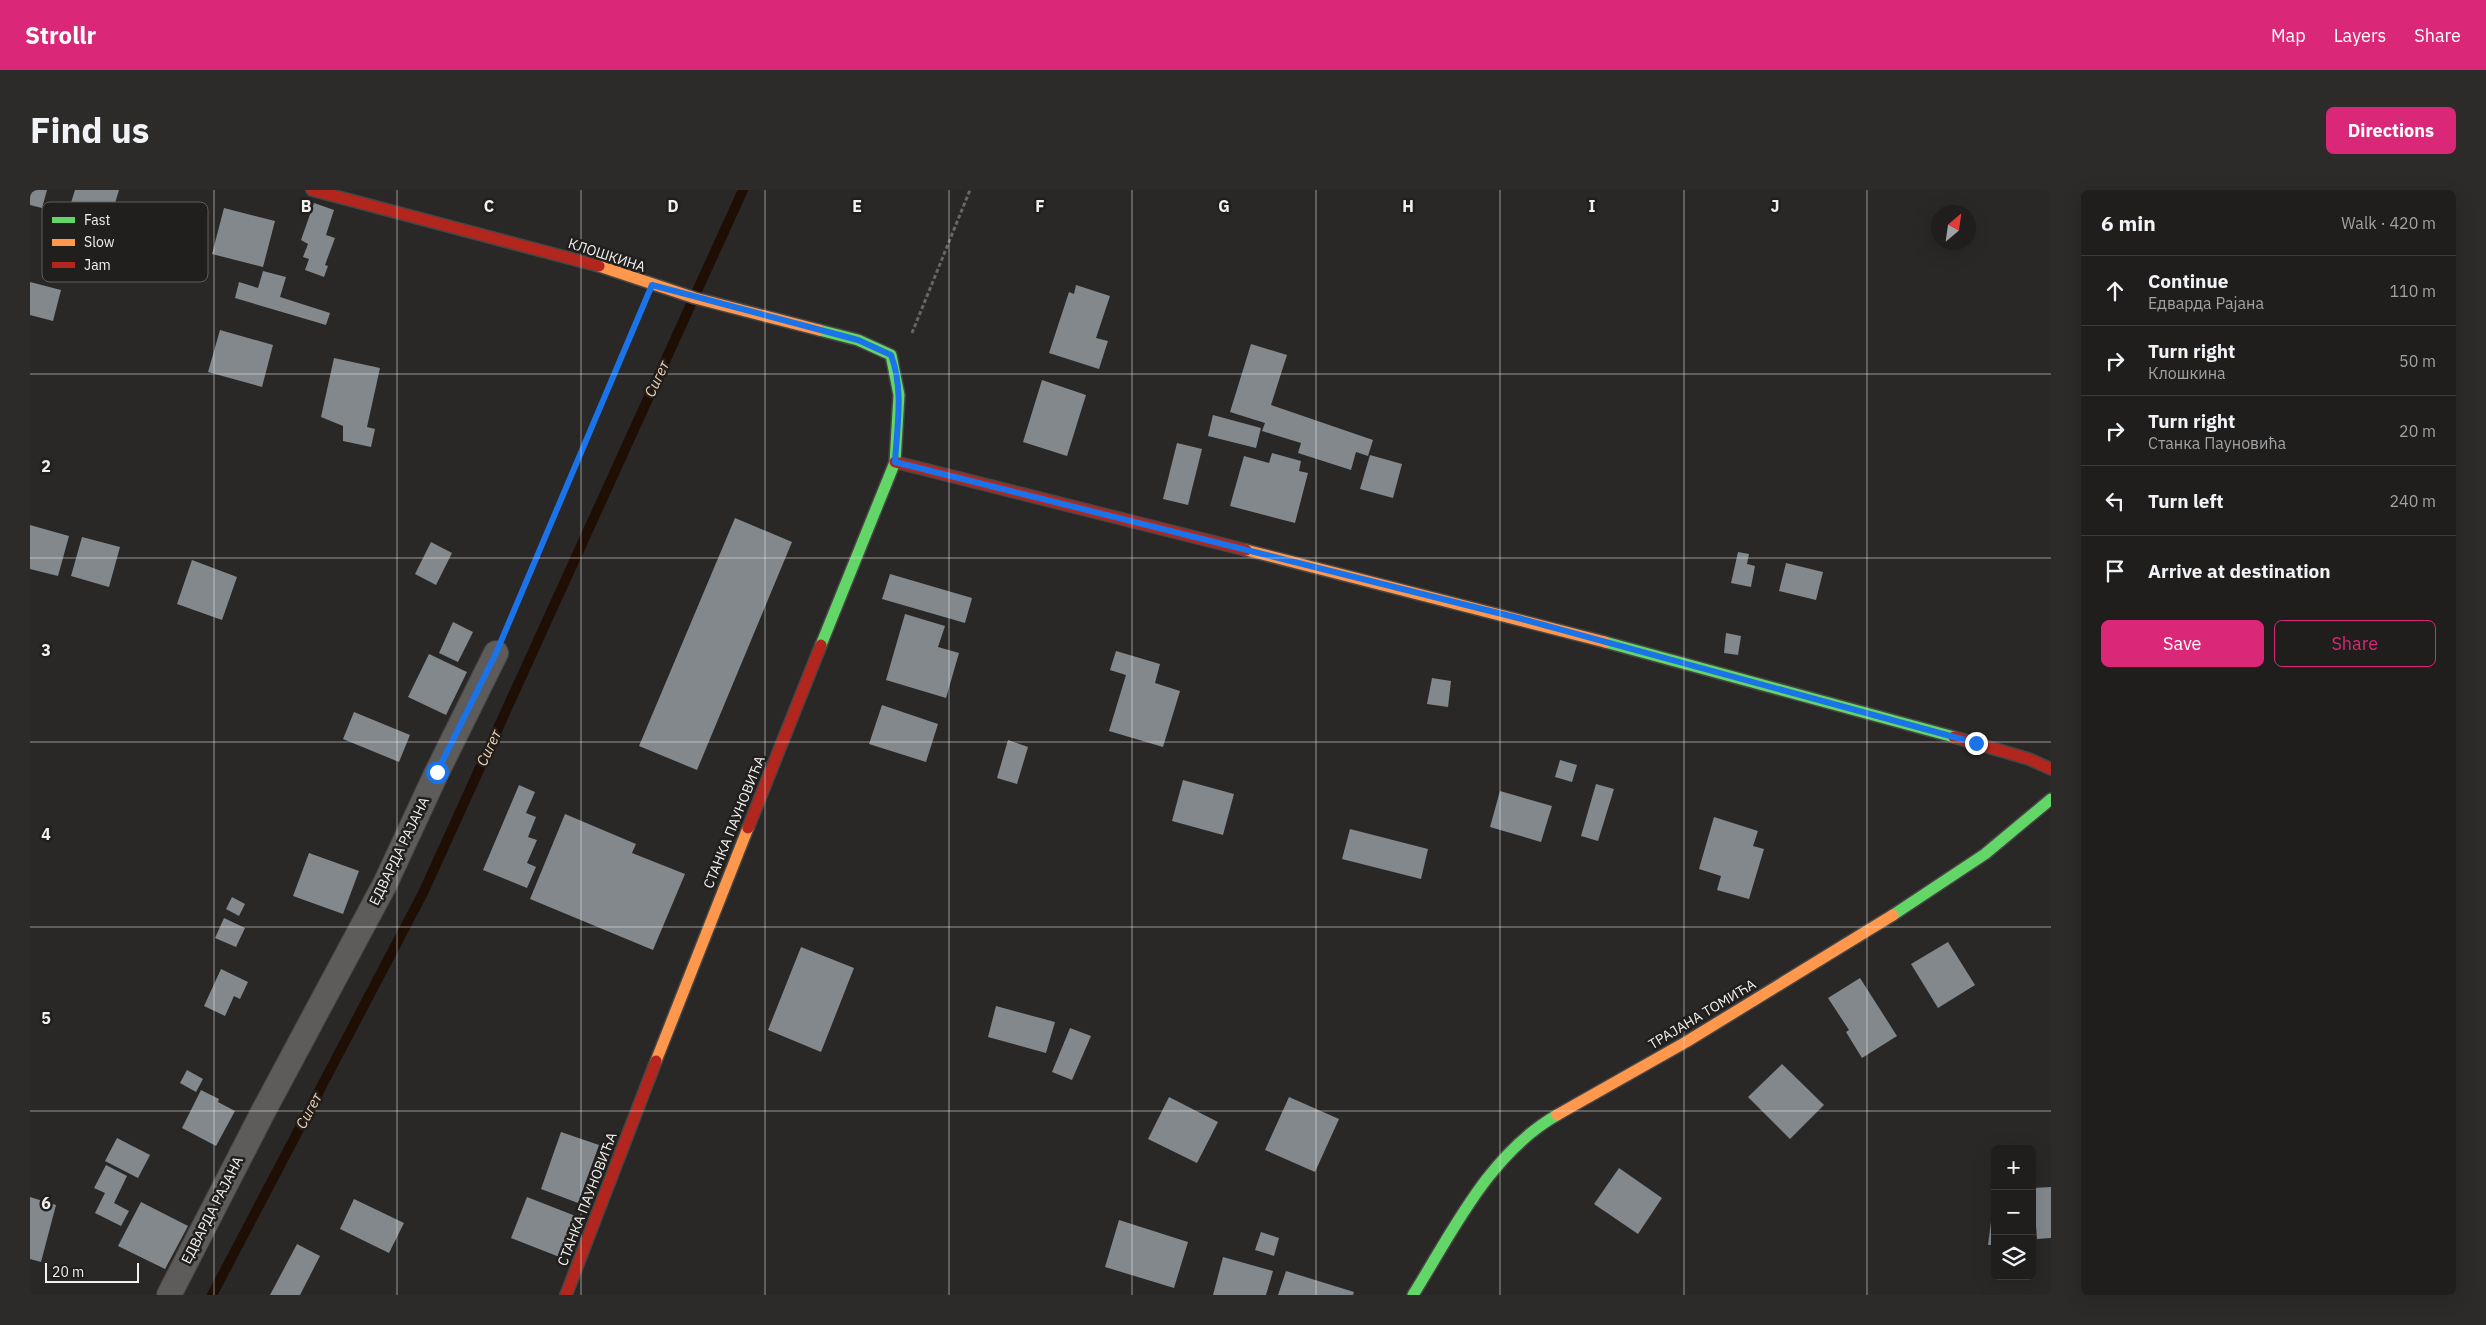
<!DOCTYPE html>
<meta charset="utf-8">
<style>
:root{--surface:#1f1e1d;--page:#2c2b2a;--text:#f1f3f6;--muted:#a1a2a4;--line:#3c3c3b;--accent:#db2777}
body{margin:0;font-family:"IBM Plex Sans",sans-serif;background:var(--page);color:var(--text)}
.controls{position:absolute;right:15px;bottom:15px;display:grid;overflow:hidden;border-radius:8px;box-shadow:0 5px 20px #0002}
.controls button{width:45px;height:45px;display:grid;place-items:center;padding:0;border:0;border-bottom:1px solid var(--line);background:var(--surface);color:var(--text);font:25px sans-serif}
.compass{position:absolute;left:1901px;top:15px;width:45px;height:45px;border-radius:50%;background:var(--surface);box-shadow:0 5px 20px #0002;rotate:29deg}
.scale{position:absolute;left:15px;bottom:12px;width:94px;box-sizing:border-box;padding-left:5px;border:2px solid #f2f1ef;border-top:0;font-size:14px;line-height:18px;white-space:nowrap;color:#f2f1ef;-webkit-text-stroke:4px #211f1d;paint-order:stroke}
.stop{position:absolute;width:15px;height:15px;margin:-11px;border:4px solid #1a73e8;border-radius:50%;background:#fff}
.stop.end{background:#1a73e8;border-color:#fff;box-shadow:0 1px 5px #0008}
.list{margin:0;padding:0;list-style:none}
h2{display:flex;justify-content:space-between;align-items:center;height:65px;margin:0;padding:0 20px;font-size:21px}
h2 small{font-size:16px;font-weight:400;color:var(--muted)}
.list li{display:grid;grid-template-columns:32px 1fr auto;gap:15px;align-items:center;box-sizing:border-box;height:70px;padding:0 20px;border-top:1px solid var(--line)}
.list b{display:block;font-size:19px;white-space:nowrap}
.list p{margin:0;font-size:16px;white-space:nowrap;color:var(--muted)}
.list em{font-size:16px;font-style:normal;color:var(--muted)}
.actions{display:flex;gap:10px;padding:15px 20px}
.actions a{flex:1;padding:11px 0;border:1px solid var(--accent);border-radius:8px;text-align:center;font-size:18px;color:var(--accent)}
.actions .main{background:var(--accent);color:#fff}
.icon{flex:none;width:28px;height:28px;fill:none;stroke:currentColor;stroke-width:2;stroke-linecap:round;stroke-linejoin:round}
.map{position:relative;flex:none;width:2021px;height:1105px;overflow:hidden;border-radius:8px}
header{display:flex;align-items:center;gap:30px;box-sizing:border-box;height:70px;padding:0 25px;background:var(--accent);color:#fff}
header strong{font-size:24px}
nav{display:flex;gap:28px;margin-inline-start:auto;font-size:18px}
.intro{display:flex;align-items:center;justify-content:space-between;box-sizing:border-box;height:120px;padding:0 30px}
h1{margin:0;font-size:35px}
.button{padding:12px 22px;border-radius:8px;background:var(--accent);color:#fff;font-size:18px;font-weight:700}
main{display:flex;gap:30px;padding:0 30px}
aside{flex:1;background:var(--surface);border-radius:8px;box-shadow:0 5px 20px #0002}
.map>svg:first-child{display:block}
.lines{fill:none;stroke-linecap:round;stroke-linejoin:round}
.stream{stroke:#1f0e04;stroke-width:10}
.building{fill:#82888c}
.street-casing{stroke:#474645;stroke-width:26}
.fast-casing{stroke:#474645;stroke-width:14}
.slow-casing{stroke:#474645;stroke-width:14}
.jam-casing{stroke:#474645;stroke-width:14}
.path{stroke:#676665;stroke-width:3;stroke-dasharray:4 2.5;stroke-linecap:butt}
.street{stroke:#5d5c5b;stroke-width:24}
.fast{stroke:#63d668;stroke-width:11}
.slow{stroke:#ff974d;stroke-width:11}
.jam{stroke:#b3261e;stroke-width:11}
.route{stroke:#1a73e8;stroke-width:6}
.grid{fill:none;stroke:#f2f1ef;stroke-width:1;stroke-opacity:0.55}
.labels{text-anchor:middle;stroke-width:5;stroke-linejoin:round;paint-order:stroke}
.street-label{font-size:14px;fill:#f2f1ef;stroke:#211f1d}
.water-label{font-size:15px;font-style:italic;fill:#f2d1ac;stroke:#211f1d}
.key{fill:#211f1d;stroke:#605e5c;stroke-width:1}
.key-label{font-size:14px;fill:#f2f1ef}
.grid-label{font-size:16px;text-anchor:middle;font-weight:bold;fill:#f2f1ef;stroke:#211f1d;stroke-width:5;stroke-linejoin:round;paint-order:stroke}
</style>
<header>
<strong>Strollr</strong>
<nav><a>Map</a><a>Layers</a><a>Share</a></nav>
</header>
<div class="intro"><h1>Find us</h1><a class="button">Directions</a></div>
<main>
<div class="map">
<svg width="2021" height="1105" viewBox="0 0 2021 1105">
<rect width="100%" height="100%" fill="#292827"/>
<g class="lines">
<path class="stream" d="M182 1105 393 703 713 0"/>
</g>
<g class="building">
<path d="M0 0H17L12 18 0 15Z"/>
<path d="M45 0H89L70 63 29 51Z"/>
<path d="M284 13 304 20 296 45 305 48 295 75 298 76 294 87 275 80 279 69 273 67 278 54 271 50Z"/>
<path d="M194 18 245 31 233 77 182 64Z"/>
<path d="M233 81 256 87 250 107 300 123 296 135 205 108 209 92 228 98Z"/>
<path d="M0 92 31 100 23 131 0 125Z"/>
<path d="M1046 95 1080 106 1066 148 1078 151 1069 179 1019 163 1039 102 1044 104Z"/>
<path d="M190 140 243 155 232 197 178 182Z"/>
<path d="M1221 154 1257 165 1241 215 1343 250 1338 266 1326 262 1321 280 1268 263 1271 253 1232 241 1235 233 1200 222Z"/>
<path d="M304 168 350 178 337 237 345 239 341 257 313 251V236L291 227Z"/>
<path d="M1012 190 1056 205 1037 266 993 252Z"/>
<path d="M1183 225 1231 238 1226 258 1178 246Z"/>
<path d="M1147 253 1172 259 1158 315 1133 309Z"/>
<path d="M1242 263 1271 271 1269 281 1278 283 1265 333 1200 316 1214 266 1239 273Z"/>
<path d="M1340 265 1372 274 1363 308 1330 299Z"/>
<path d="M705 328 762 352 667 580 609 556Z"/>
<path d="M0 335 39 346 28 386 0 379Z"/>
<path d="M52 347 90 357 79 397 41 386Z"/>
<path d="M401 352 422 363 406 395 385 384Z"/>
<path d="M1708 362 1719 364 1717 374 1725 376 1721 397 1701 393Z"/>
<path d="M162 370 207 387 192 430 147 414Z"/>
<path d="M1756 373 1793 382 1786 410 1749 401Z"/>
<path d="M860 384 942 408 935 433 852 409Z"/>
<path d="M875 424 915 436 908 457 929 463 916 508 856 490Z"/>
<path d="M423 432 443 442 428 472 409 463Z"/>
<path d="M1696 443 1711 446 1708 465 1694 463Z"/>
<path d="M1086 461 1130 474 1125 493 1150 501 1133 557 1079 541 1096 485 1080 480Z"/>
<path d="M399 464 437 482 416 525 378 507Z"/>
<path d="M1402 488 1421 491 1418 517 1397 514Z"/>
<path d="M852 515 908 534 896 572 839 554Z"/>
<path d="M324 522 380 545 369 572 313 549Z"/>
<path d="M978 550 998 557 987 594 967 588Z"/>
<path d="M1530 570 1547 575 1542 592 1525 587Z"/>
<path d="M1153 590 1204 604 1193 645 1142 631Z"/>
<path d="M1566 594 1584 599 1568 651 1551 646Z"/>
<path d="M489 595 505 602 496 623 506 627 498 647 507 650 497 673 506 677 497 698 453 680Z"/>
<path d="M1470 601 1522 616 1511 652 1460 637Z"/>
<path d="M535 624 606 654 602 663 655 684 623 760 500 709Z"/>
<path d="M1684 627 1728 641 1723 656 1734 659 1719 709 1687 700 1691 686 1669 679Z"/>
<path d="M1320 639 1398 659 1391 689 1312 669Z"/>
<path d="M279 663 329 681 313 724 263 706Z"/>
<path d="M202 707 215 714 209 726 196 719Z"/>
<path d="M194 728 215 738 206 757 185 748Z"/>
<path d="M1918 752 1945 795 1908 818 1881 774Z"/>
<path d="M771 757 824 778 791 862 738 840Z"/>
<path d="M191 779 218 792 210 809 204 806 195 826 174 816Z"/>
<path d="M1830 788 1867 846 1832 868 1816 842 1819 840 1798 808Z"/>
<path d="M966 816 1025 832 1016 863 958 847Z"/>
<path d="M1040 838 1061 846 1042 890 1022 882Z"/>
<path d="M1752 874 1794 915 1760 949 1718 907Z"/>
<path d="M157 880 173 889 166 902 150 893Z"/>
<path d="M171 900 189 909 188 912 205 921 186 956 152 938Z"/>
<path d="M1139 907 1188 932 1167 973 1118 949Z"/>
<path d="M1259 907 1309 929 1285 982 1235 960Z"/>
<path d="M531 942 569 955 548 1013 511 999Z"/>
<path d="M87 948 120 965 108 988 75 971Z"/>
<path d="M76 975 97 986 84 1013 99 1021 91 1036 65 1023 75 1003 64 998Z"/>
<path d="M1589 978 1632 1008 1608 1044 1564 1014Z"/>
<path d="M2021 997V1048L2007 1049 2003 998Z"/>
<path d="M0 1007 26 1015 11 1072 0 1069Z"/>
<path d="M497 1007 548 1027 532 1068 481 1048Z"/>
<path d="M324 1009 374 1033 359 1063 310 1039Z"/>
<path d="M111 1012 158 1036 135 1079 88 1056Z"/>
<path d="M1962 1024H1965V1055H1958Z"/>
<path d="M1089 1030 1158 1052 1144 1098 1075 1077Z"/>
<path d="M1231 1042 1249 1048 1244 1066 1225 1060Z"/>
<path d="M267 1054 290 1066 270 1105H240Z"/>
<path d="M1193 1067 1243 1081 1236 1105H1183Z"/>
<path d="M1256 1081 1324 1102 1323 1105H1248Z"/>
</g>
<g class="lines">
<g class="street-casing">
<path id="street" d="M139 1105 234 920 355 694 407 582 466 463"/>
</g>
<g class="fast-casing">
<g id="fast">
<path d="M789 140 828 150 861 165 869 205 865 272 791 455"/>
<path d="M1575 452 1924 547"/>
<path d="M1863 725 1955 664 2021 609"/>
<path d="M1383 1105C1423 1041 1459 964 1527 925"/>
</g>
</g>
<g class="slow-casing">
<g id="slow">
<path d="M569 76 665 108 789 140"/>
<path d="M1216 360 1575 452"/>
<path d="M626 871 718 638"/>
<path d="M1527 925 1656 852 1863 725"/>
</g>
</g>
<g class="jam-casing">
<g id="jam">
<path d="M282 0 569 76"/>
<path d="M865 272 1216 360"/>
<path d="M1924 547 1999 569 2021 579"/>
<path d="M718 638 791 455"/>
<path d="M536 1105 626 871"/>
</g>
</g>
<g class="path">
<path d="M882 143 940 0"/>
<path d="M476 439 612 121"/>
</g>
<use href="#street" class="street"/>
<use href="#fast" class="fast"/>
<use href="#slow" class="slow"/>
<use href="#jam" class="jam"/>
</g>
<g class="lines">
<path class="route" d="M407 582 466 463 622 95 828 150 861 165C874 199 867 237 865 272L1488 428 1946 553"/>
</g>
<path class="grid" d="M184 0V1105M367 0V1105M551 0V1105M735 0V1105M919 0V1105M1102 0V1105M1286 0V1105M1470 0V1105M1654 0V1105M1837 0V1105M0 184H2021M0 368H2021M0 552H2021M0 737H2021M0 921H2021"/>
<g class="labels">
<g class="street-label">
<text transform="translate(577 65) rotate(18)" y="5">КЛОШКИНА</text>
<text transform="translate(704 632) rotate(-68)" y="5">СТАНКА ПАУНОВИЋА</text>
<text transform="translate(369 661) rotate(-64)" y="5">ЕДВАРДА РАЈАНА</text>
<text transform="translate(1672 824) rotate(-31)" y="5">ТРАЈАНА ТОМИЋА</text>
<text transform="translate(557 1009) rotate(-69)" y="5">СТАНКА ПАУНОВИЋА</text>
<text transform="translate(182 1020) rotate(-63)" y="5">ЕДВАРДА РАЈАНА</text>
</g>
<g class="water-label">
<text transform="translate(627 189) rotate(-65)" y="5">Сигет</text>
<text transform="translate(459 558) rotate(-65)" y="5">Сигет</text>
<text transform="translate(279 921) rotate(-62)" y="5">Сигет</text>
</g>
</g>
<rect x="12" y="12" width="166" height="80" rx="8" class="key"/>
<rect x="22" y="27" width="23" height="6" fill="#63d668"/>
<rect x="22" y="49" width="23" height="7" fill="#ff974d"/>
<rect x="22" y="72" width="23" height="6" fill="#b3261e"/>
<g class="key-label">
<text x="54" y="35">Fast</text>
<text x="54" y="57">Slow</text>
<text x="54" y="80">Jam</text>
</g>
<g class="grid-label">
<text x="276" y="22">B</text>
<text x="459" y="22">C</text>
<text x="643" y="22">D</text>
<text x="827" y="22">E</text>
<text x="1010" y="22">F</text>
<text x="1194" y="22">G</text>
<text x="1378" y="22">H</text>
<text x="1562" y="22">I</text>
<text x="1745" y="22">J</text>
<text x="16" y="282">2</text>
<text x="16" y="466">3</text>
<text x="16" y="650">4</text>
<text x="16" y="834">5</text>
<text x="16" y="1019">6</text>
</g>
</svg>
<div class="controls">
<button>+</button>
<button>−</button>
<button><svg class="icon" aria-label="layers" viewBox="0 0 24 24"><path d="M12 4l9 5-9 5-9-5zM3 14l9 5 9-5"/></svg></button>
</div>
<svg class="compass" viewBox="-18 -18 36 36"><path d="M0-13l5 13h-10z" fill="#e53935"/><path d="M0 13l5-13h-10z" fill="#a1a2a4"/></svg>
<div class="scale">20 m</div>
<div class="stop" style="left:407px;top:582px"></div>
<div class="stop end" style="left:1946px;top:553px"></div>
</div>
<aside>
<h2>6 min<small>Walk · 420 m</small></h2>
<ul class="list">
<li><svg class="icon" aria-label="ahead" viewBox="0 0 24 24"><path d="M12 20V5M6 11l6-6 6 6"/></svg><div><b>Continue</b><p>Едварда Рајана</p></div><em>110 m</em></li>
<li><svg class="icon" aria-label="right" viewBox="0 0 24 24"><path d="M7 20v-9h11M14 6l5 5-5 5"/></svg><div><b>Turn right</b><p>Клошкина</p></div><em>50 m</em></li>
<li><svg class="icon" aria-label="right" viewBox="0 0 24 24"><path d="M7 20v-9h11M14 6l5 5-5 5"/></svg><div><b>Turn right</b><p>Станка Пауновића</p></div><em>20 m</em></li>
<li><svg class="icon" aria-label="left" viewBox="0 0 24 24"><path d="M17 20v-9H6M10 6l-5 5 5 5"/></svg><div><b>Turn left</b></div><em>240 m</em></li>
<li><svg class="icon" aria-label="arrive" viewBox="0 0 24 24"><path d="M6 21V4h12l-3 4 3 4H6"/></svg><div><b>Arrive at destination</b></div></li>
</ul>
<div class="actions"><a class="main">Save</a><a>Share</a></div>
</aside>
</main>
